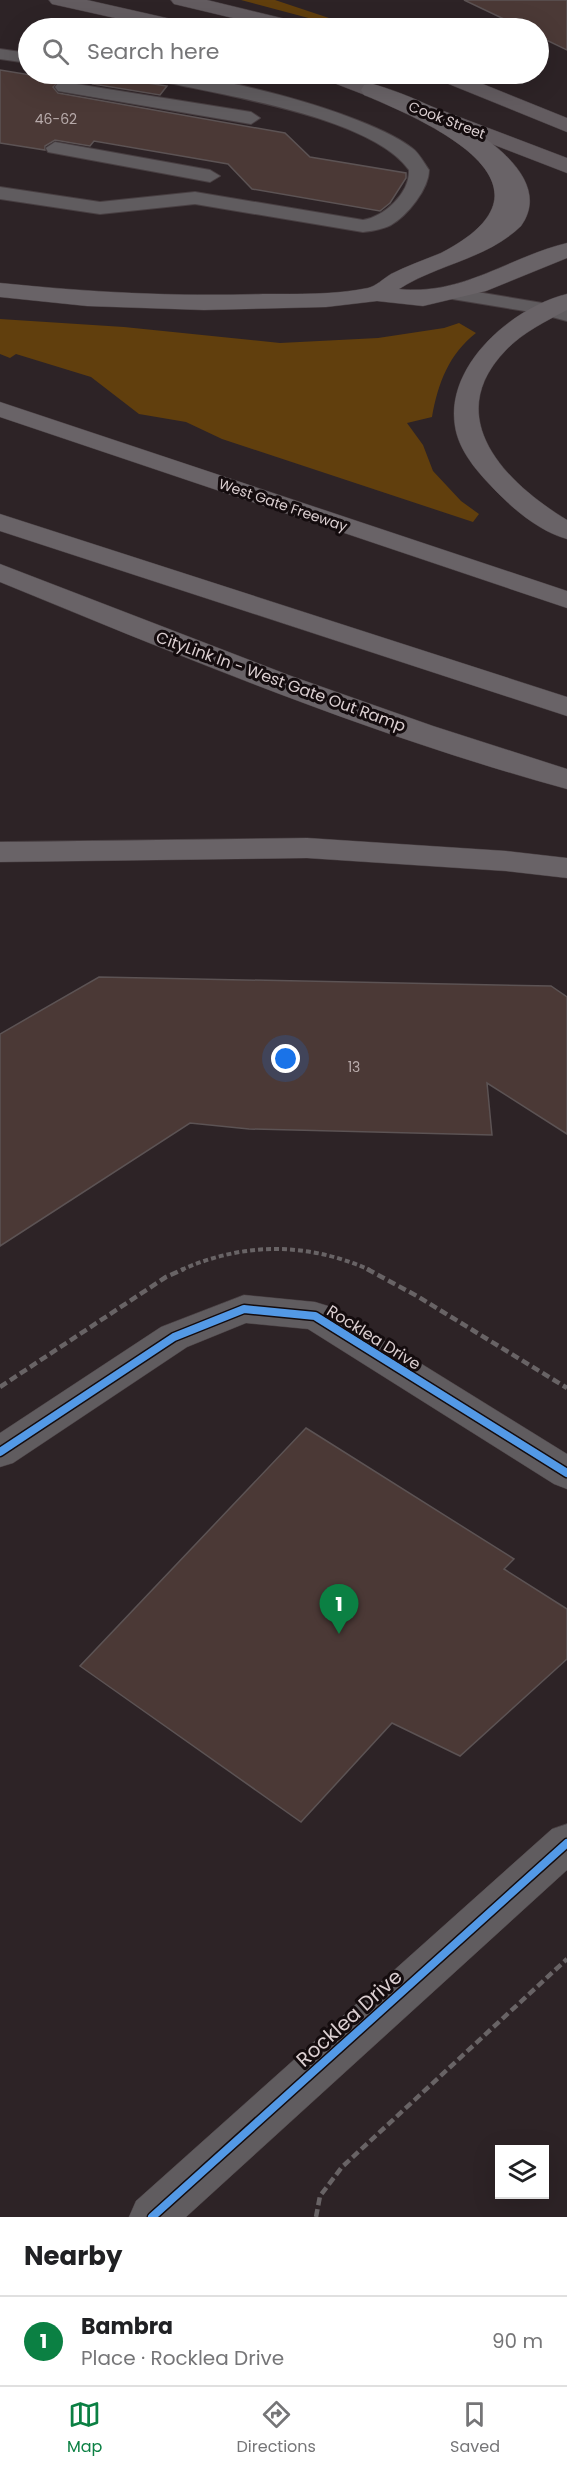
<!DOCTYPE html>
<meta charset="utf-8">
<style>
:root{--surface:#fff;--page:#f2f2f2;--text:#202124;--muted:#757577;--line:#e0e0e0;--accent:#0b8043}
body{margin:0;font-family:Poppins,sans-serif;background:var(--page);color:var(--text)}
.controls{position:absolute;right:18px;bottom:18px;display:grid;overflow:hidden;border-radius:0px;box-shadow:0 6px 24px #0002}
.controls button{width:54px;height:54px;display:grid;place-items:center;padding:0;border:0;border-bottom:2px solid var(--line);background:var(--surface);color:var(--text);font:30px sans-serif}
.you{position:absolute;left:286px;top:1059px;width:21px;height:21px;margin:-15px;border:4px solid #fff;border-radius:50%;background:#1a73e8;box-shadow:0 0 0 9px #1a73e833}
.badge{display:grid;place-items:center;width:39px;height:39px;border-radius:50%;background:var(--accent);color:#fff;font-size:20px;font-weight:700}
.pin{position:absolute;translate:-50% -50px;filter:drop-shadow(0 2px 3px #0008)}
.pin::after{content:'';position:absolute;top:32px;width:21px;height:18px;background:inherit;clip-path:polygon(0 0,100% 0,50% 100%)}
.list{margin:0;padding:0;list-style:none}
h2{display:flex;justify-content:space-between;align-items:center;height:78px;margin:0;padding:0 24px;font-size:26px}
h2 small{font-size:20px;font-weight:400;color:var(--muted)}
.list li{display:grid;grid-template-columns:39px 1fr auto;gap:18px;align-items:center;box-sizing:border-box;height:90px;padding:0 24px;border-top:2px solid var(--line)}
.list b{display:block;font-size:22px;white-space:nowrap}
.list p{margin:0;font-size:20px;white-space:nowrap;color:var(--muted)}
.list em{font-size:20px;font-style:normal;color:var(--muted)}
.icon{flex:none;width:33px;height:33px;fill:none;stroke:currentColor;stroke-width:2;stroke-linecap:round;stroke-linejoin:round}
.map{position:relative;flex:none;width:567px;height:2217px;overflow:hidden}
.search{position:absolute;background:var(--surface);box-shadow:0 6px 24px #0002;left:18px;right:18px;top:18px;height:66px;display:flex;align-items:center;gap:15px;box-sizing:border-box;padding:0 21px;border-radius:33px;color:var(--muted);font-size:22px}
.sheet{height:168px;background:var(--surface)}
nav{display:flex;justify-content:space-around;align-items:center;box-sizing:border-box;height:84px;border-top:2px solid var(--line);background:var(--surface);font-size:16px;color:var(--muted)}
nav a{display:grid;justify-items:center;gap:3px}
nav .on{color:var(--accent)}
.map>svg:first-child{display:block}
.green{fill:#613f0d}
.building{fill:#4b3936;stroke:#5c5354;stroke-width:1.5}
.lines{fill:none;stroke-linecap:round;stroke-linejoin:round}
.lane-casing{stroke:#483f42;stroke-width:2}
.street-casing{stroke:#483f42;stroke-width:1}
.primary-casing{stroke:#483f42;stroke-width:1}
.highway-casing{stroke:#483f42;stroke-width:1}
.path-far1{stroke:#686365;stroke-width:4;stroke-dasharray:5 3;stroke-linecap:butt}
.path{stroke:#686365;stroke-width:4.5;stroke-dasharray:8 4;stroke-linecap:butt}
.lane{fill:#605c5f;fill-rule:evenodd}
.street{fill:#605c5f;fill-rule:evenodd}
.primary{fill:#635c60;fill-rule:evenodd}
.highway{fill:#696367;fill-rule:evenodd}
.cycleway-casing{stroke:#140c0e;stroke-width:11}
.cycleway{stroke:#5399e6;stroke-width:8}
.labels{text-anchor:middle;stroke-width:6;stroke-linejoin:round;paint-order:stroke}
.number-label{font-size:14px;fill:#b7aaaa}
.far-street-label{font-size:14px;fill:#dbcfd1;stroke:#140c0e}
.street-label{font-size:16px;fill:#dbcfd1;stroke:#140c0e}
.near-street-label{font-size:20px;fill:#dbcfd1;stroke:#140c0e}
</style>
<div class="map">
<svg width="567" height="2217" viewBox="0 0 567 2217">
<rect width="100%" height="100%" fill="#2d2326"/>
<g class="green">
<path d="M241 0H275L359 28H339L331 24Z"/>
<path d="M0 319 124 327 280 343 378 338 444 328 459 323 476 333C449 354 438 383 432 417L407 423 423 445 433 471 461 501 479 514 473 522 222 439 186 422 139 414 91 377 16 354 10 358 0 354Z"/>
</g>
<g class="building">
<path d="M464 0H567V50L538 36V28H523Z"/>
<path d="M0 70 61 80 53 87 58 93 285 133 310 157 406 173V178L390 203 380 211 252 189 228 164 94 141 90 146 55 140 45 146V150L0 143Z"/>
<path d="M101 76 167 86 160 95 93 84Z"/>
<path d="M99 977 551 986 567 997V1134L487 1083 492 1135 249 1129 190 1123 0 1246V1034Z"/>
<path d="M306 1428 514 1559 504 1569 567 1609V1659L460 1756 392 1723 301 1822 80 1666Z"/>
</g>
<g class="lines">
<g class="lane-casing">
<g id="lane">
<path d="M0 49 28 53V63L0 59Z"/>
<path d="M144 74C199 68 368 113 412 148 419 153 424 163 429 170 429 189 407 216 391 225 383 229 372 231 363 232L195 204 100 214 0 199V187L100 202 195 192 363 220C384 217 410 193 409 170 370 115 212 94 147 78Z"/>
<path d="M64 82 251 112 260 118 251 124 58 91 55 87 58 83Z"/>
<path d="M55 142 210 170 220 176 210 182 48 152 46 148Z"/>
<path d="M447 287 560 306 567 308V321L537 313 440 297 437 293 440 289Z"/>
</g>
</g>
<g class="street-casing">
<g id="street">
<path d="M244 1295 315 1302 328 1306 567 1454V1489L554 1484 308 1329 246 1323 187 1347 13 1463 0 1467V1433L161 1327Z"/>
<path d="M567 1824V1870L186 2217H129L136 2201 552 1829Z"/>
</g>
</g>
<g class="primary-casing">
<g id="primary">
<path d="M49 0H87L193 24 196 28H160L52 4Z"/>
<path d="M171 0H207L306 24 309 28H275L174 4Z"/>
<path d="M317 74H346L567 158V173L321 78Z"/>
<path d="M430 74H458L567 118V132L434 78Z"/>
</g>
</g>
<g class="highway-casing">
<g id="highway">
<path d="M372 84C418 95 567 162 521 226 487 259 438 264 399 289 462 296 509 257 567 243V258L486 291 423 306 377 301 326 307 204 310 87 306 0 297V283C88 292 175 297 263 294 298 294 334 295 368 288 376 286 383 279 391 274 407 266 424 260 441 253 567 188 442 127 364 95L361 90 364 85Z"/>
<path d="M567 294V310C546 321 522 333 506 350 440 418 506 483 567 520V539C544 533 519 514 502 497 483 478 459 454 455 426 445 365 513 307 567 294Z"/>
<path d="M0 402 567 591V608L0 417Z"/>
<path d="M0 514 567 697V716L0 531Z"/>
<path d="M0 564 291 676 433 726 567 769V789C373 736 185 658 0 582Z"/>
<path d="M307 838 506 851 567 858V878L506 871 307 858 0 862V842Z"/>
</g>
</g>
<path class="path-far1" d="M181 1270C244 1242 307 1242 370 1270"/>
<g class="path">
<path d="M367 1269 417 1296 567 1388"/>
<path d="M0 1387 166 1277 184 1269"/>
<path d="M316 2217 320 2196 342 2167 567 1959"/>
</g>
<use href="#lane" class="lane"/>
<use href="#street" class="street"/>
<use href="#primary" class="primary"/>
<use href="#highway" class="highway"/>
<g class="cycleway-casing">
<g id="cycleway">
<path d="M0 1452 174 1337 244 1309 315 1316 567 1473"/>
<path d="M152 2217 567 1843"/>
</g>
</g>
<use href="#cycleway" class="cycleway"/>
</g>
<g class="labels">
<g class="number-label">
<text x="56" y="124">46-62</text>
<text x="354" y="1072">13</text>
</g>
<g class="far-street-label">
<text transform="translate(447 120) rotate(21)" y="5">Cook Street</text>
<text transform="translate(283 505) rotate(19)" y="5">West Gate Freeway</text>
</g>
<g class="street-label">
<text transform="translate(281 681) rotate(20)" y="6">CityLink In - West Gate Out Ramp</text>
<text transform="translate(374 1337) rotate(32)" y="6">Rocklea Drive</text>
</g>
<g class="near-street-label">
<text transform="translate(349 2018) rotate(-42)" y="7">Rocklea Drive</text>
</g>
</g>
</svg>
<div class="controls">
<button><svg class="icon" aria-label="layers" viewBox="0 0 24 24"><path d="M12 4l9 5-9 5-9-5zM3 14l9 5 9-5"/></svg></button>
</div>
<div class="you"></div>
<div class="pin badge" style="left:339px;top:1634px">1</div>
<div class="search"><svg class="icon" aria-label="search" viewBox="0 0 24 24"><circle cx="10" cy="10" r="6"/><path d="M15 15l6 6"/></svg>Search here</div>
</div>
<section class="sheet">
<h2>Nearby<small></small></h2>
<ul class="list">
<li><span class="badge">1</span><div><b>Bambra</b><p>Place · Rocklea Drive</p></div><em>90 m</em></li>
</ul>
</section>
<nav>
<a class="on"><svg class="icon" aria-label="map" viewBox="0 0 24 24"><path d="M3 6l6-2 6 2 6-2v14l-6 2-6-2-6 2zM9 4v14M15 6v14"/></svg>Map</a>
<a><svg class="icon" aria-label="directions" viewBox="0 0 24 24"><path d="M12 3l9 9-9 9-9-9zM9 14v-3h6M13 9l2 2-2 2"/></svg>Directions</a>
<a><svg class="icon" aria-label="saved" viewBox="0 0 24 24"><path d="M7 4h10v16l-5-4-5 4z"/></svg>Saved</a>
</nav>
